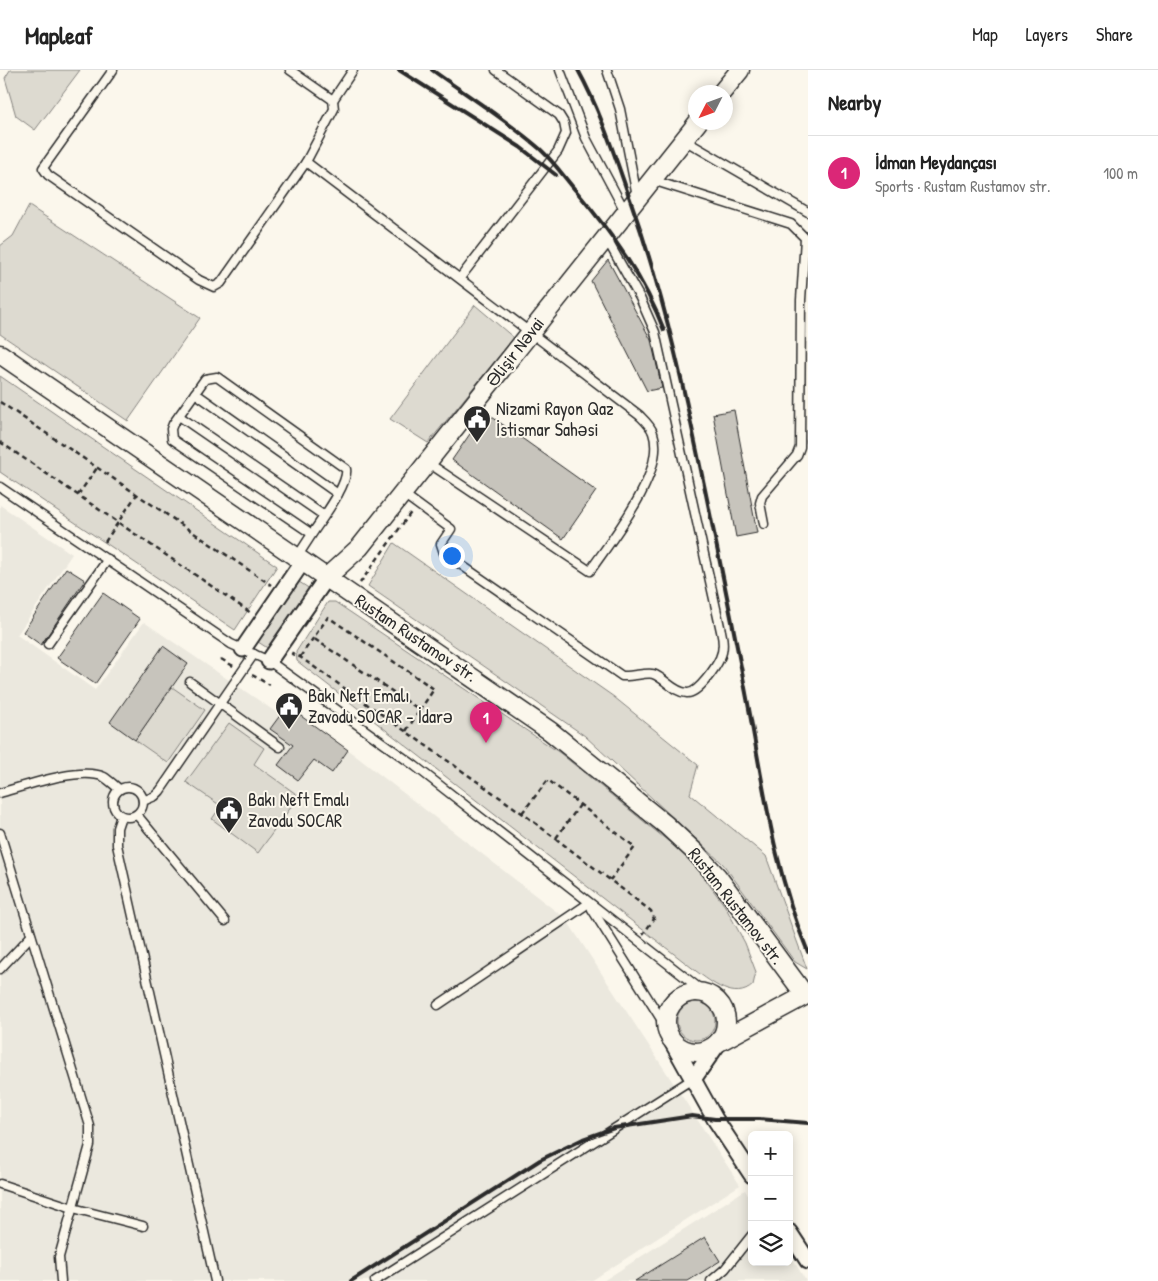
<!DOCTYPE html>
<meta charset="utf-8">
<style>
:root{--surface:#fff;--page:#f2f2f2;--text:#222;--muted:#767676;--line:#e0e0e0;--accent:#db2777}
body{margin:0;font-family:"Patrick Hand",sans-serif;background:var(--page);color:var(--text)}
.controls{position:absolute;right:15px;bottom:15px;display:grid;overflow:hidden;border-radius:8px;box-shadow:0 2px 12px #0003}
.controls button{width:45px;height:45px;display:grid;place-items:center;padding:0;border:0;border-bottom:1px solid var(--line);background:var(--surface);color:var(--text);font:25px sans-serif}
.compass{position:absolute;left:688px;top:15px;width:45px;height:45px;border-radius:50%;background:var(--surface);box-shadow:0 2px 12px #0003;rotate:228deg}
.you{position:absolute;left:451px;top:485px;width:18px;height:18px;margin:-12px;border:4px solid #fff;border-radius:50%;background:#1a73e8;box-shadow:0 0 0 8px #1a73e833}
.badge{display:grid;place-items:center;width:32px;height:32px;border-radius:50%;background:var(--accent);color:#fff;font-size:16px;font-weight:700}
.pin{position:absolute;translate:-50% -41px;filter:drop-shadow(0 1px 2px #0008)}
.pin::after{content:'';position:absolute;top:26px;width:18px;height:15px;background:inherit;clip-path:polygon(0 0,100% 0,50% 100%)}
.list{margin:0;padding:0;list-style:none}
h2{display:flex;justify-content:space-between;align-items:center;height:65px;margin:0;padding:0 20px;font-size:21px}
h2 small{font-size:16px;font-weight:400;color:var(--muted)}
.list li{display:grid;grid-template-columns:32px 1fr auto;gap:15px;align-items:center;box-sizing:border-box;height:75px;padding:0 20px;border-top:1px solid var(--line)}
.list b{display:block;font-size:19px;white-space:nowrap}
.list p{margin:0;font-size:16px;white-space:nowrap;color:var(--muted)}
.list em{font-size:16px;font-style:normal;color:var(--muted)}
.icon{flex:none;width:28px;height:28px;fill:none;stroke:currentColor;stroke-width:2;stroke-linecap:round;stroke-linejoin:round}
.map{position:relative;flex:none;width:808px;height:1211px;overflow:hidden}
header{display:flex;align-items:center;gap:30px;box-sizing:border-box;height:70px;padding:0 25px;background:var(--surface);border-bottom:1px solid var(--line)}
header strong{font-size:24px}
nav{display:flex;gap:28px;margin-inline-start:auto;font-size:18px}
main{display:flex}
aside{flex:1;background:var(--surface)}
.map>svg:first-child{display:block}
.built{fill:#ebe8de}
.green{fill:#dddad0;stroke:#84827e}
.building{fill:#c7c4bc;stroke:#2b2b2b}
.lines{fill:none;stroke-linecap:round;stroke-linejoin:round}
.service-casing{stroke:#2b2b2b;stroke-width:11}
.minor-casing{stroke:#2b2b2b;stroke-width:19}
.tertiary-casing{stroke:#2b2b2b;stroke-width:21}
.path{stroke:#2b2b2b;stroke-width:2.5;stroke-dasharray:5 4;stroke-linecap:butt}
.service{stroke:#fbf7ec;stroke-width:8}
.minor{stroke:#fbf7ec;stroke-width:15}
.tertiary{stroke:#fbf7ec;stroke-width:18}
.rail{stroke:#2b2b2b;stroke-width:4}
.labels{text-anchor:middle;stroke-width:4;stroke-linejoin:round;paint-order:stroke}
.street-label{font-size:18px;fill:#2b2b2b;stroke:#fbf7ec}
.poi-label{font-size:18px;fill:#2b2b2b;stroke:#fbf7ec;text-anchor:start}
</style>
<header>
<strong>Mapleaf</strong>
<nav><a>Map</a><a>Layers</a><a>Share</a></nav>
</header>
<main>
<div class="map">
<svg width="808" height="1211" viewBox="0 0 808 1211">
<rect width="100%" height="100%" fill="#fbf7ec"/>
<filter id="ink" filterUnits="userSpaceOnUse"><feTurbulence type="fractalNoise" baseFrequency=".02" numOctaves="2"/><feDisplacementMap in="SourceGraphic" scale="10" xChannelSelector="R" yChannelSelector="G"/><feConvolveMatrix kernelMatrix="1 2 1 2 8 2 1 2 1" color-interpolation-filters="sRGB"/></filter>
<g filter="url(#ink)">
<g class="built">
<path d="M0 435 72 484 17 565 95 620 144 552 280 645 287 636 348 680 566 849 740 1115 591 1211H0Z"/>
<path d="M745 1120 752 1132V1192H789V1183L806 1211H603Z"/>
</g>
<g class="green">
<path d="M10 0H80L35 60 16 46 5 8Z"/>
<path d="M29 136 200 248 128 351 0 264V176L13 166Z"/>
<path d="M475 235 514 268 428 373 390 349Z"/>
<path d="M0 306 277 496 235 560 0 402Z"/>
<path d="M394 473 614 627 698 695 690 724 766 786 807 899 795 892 723 794 585 666 368 516Z"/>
<path d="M296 510 310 519 269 579 255 570Z"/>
<path d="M328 532H335L560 683 690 789 725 836 745 873 756 902 753 915C735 932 711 912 696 901L297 591 296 582Z"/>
<path d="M172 617 205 640 168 693 135 670Z"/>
<path d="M229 653 264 678 254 694 299 726 258 783 212 749 221 736 186 712Z"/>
<circle cx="696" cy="951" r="19"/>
</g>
<g class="building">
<path d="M608 190 651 270 662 318 647 321 591 211Z"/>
<path d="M734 340 757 463 736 467 713 344Z"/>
<path d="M485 342 596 421 563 469 452 390Z"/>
<path d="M66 498 85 510 41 575 23 562Z"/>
<path d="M103 523 140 549 95 614 57 588Z"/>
<path d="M163 576 188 594 135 670 110 652Z"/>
<path d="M287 636 348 680 332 703 314 690 298 710 278 695 293 675 270 659Z"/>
<path d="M705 1167 720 1191 688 1211H635Z"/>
</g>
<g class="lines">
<g class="service-casing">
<g id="service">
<path d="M113 0 43 98 48 105 199 210 214 217 221 213 306 92 334 39 333 30 290 0"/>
<path d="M560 0 586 68 626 143"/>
<path d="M607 0 620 39 637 126"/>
<path d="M333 30 353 0"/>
<path d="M684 70 808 142"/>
<path d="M306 92 639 345C644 350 651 356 653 363 667 402 611 470 590 501L427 392"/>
<path d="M652 110 791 154 805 168 801 230 800 377 797 385 762 426 760 433 764 454"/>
<path d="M460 208 558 81 566 63 564 53 559 45 496 0"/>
<path d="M195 323 338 424"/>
<path d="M179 346 323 445"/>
<path d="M0 417 231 574 269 591 415 696 704 922"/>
<path d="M402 423 451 459 441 474 444 483 622 606C632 607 646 602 653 604 665 608 673 622 687 623 698 624 716 597 720 588 724 580 723 569 721 561L655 262 640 228 606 168"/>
<path d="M297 487 312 464 172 369 171 359 173 354 205 309 217 307 346 399C349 414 321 450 312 464"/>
<path d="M48 574 108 489"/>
<path d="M190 612 280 677"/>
<circle cx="128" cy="732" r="15"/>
<path d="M0 723C25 716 80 696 104 707 109 710 114 715 119 719"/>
<path d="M143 731 155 726 160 721 254 584"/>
<path d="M137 745 225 851"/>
<path d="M121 746 117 758V775L215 1211"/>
<path d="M0 763 90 1056V1075L59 1187 61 1211"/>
<path d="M592 839 666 957"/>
<path d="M0 899 31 866"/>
<path d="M438 935 589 833"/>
<path d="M0 1114 73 1138 143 1156"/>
<path d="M375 1211 694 1008"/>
<path d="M711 1211 725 1199 752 1165"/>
</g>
</g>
<g class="minor-casing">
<g id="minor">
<path d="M243 579 303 491"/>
<path d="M269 591 327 507"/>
<path d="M670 968 715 1049 752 1105"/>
<path d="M694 1008 719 972"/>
<path d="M789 1162 808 1191"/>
</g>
</g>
<g class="tertiary-casing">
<g id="tertiary">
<path d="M722 22 740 0"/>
<path d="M0 284 550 661 666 755 695 782 717 806 805 925"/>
<path d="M327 507 360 477 698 52"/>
<circle cx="696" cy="952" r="30"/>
<path d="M719 972 808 924"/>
</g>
</g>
<g class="path">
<path d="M0 332 271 515"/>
<path d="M0 372 251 543"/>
<path d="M78 425 97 398"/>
<path d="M105 472 137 424"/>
<path d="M360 513 412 441"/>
<path d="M293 582 292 584 300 587 522 743 651 841 654 849 643 864"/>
<path d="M300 587 328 547 434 619 420 640 313 568"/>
<path d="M221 589 235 597"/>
<path d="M252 605 270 615"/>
<path d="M406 661 420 640"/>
<path d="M522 743 548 710 635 777 610 810"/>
<path d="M556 768 580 735"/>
</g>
<use href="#service" class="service"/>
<use href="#minor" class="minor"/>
<use href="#tertiary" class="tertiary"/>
<g class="rail">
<path d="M399 0 520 77 556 105"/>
<path d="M432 0C468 26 507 50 540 79 554 92 565 108 577 122 613 165 644 208 664 260"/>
<path d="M578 0C601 42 615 87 631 132 666 231 687 332 708 434 721 497 734 560 746 623 763 711 773 799 808 882"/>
<path d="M351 1211 540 1090 583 1069 614 1058 692 1046 715 1049H759L808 1053"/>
</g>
</g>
</g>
<defs>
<g id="civic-pin" transform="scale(1.4375)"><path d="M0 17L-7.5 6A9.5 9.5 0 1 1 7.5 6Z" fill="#2b2b2b" stroke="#fbf7ec"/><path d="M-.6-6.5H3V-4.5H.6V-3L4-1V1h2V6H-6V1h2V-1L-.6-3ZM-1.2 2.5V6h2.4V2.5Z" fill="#fff"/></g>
</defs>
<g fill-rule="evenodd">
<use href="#civic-pin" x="477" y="349"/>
<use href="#civic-pin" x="289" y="636"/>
<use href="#civic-pin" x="229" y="740"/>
</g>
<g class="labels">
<g class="street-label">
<text transform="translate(515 282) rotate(-52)" y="6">Əlişir Nəvai</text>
<text transform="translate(416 568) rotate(34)" y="6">Rustam Rustamov str.</text>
<text transform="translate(736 836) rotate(52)" y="6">Rustam Rustamov str.</text>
</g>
<g class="poi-label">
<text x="496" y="345">Nizami Rayon Qaz<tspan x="496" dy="21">İstismar Sahəsi</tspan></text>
<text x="308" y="632">Bakı Neft Emalı<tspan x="308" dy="21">Zavodu SOCAR - İdarə</tspan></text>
<text x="248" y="736">Bakı Neft Emalı<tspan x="248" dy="21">Zavodu SOCAR</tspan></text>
</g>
</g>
</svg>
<div class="controls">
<button>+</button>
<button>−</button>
<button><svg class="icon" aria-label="layers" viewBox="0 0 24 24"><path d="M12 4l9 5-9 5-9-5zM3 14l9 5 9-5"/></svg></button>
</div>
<svg class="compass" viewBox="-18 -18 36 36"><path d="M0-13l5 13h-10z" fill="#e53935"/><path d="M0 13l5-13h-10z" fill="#767676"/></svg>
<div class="you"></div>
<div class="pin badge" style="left:486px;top:673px">1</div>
</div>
<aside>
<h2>Nearby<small></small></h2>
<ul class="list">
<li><span class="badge">1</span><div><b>İdman Meydançası</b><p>Sports · Rustam Rustamov str.</p></div><em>100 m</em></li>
</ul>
</aside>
</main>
